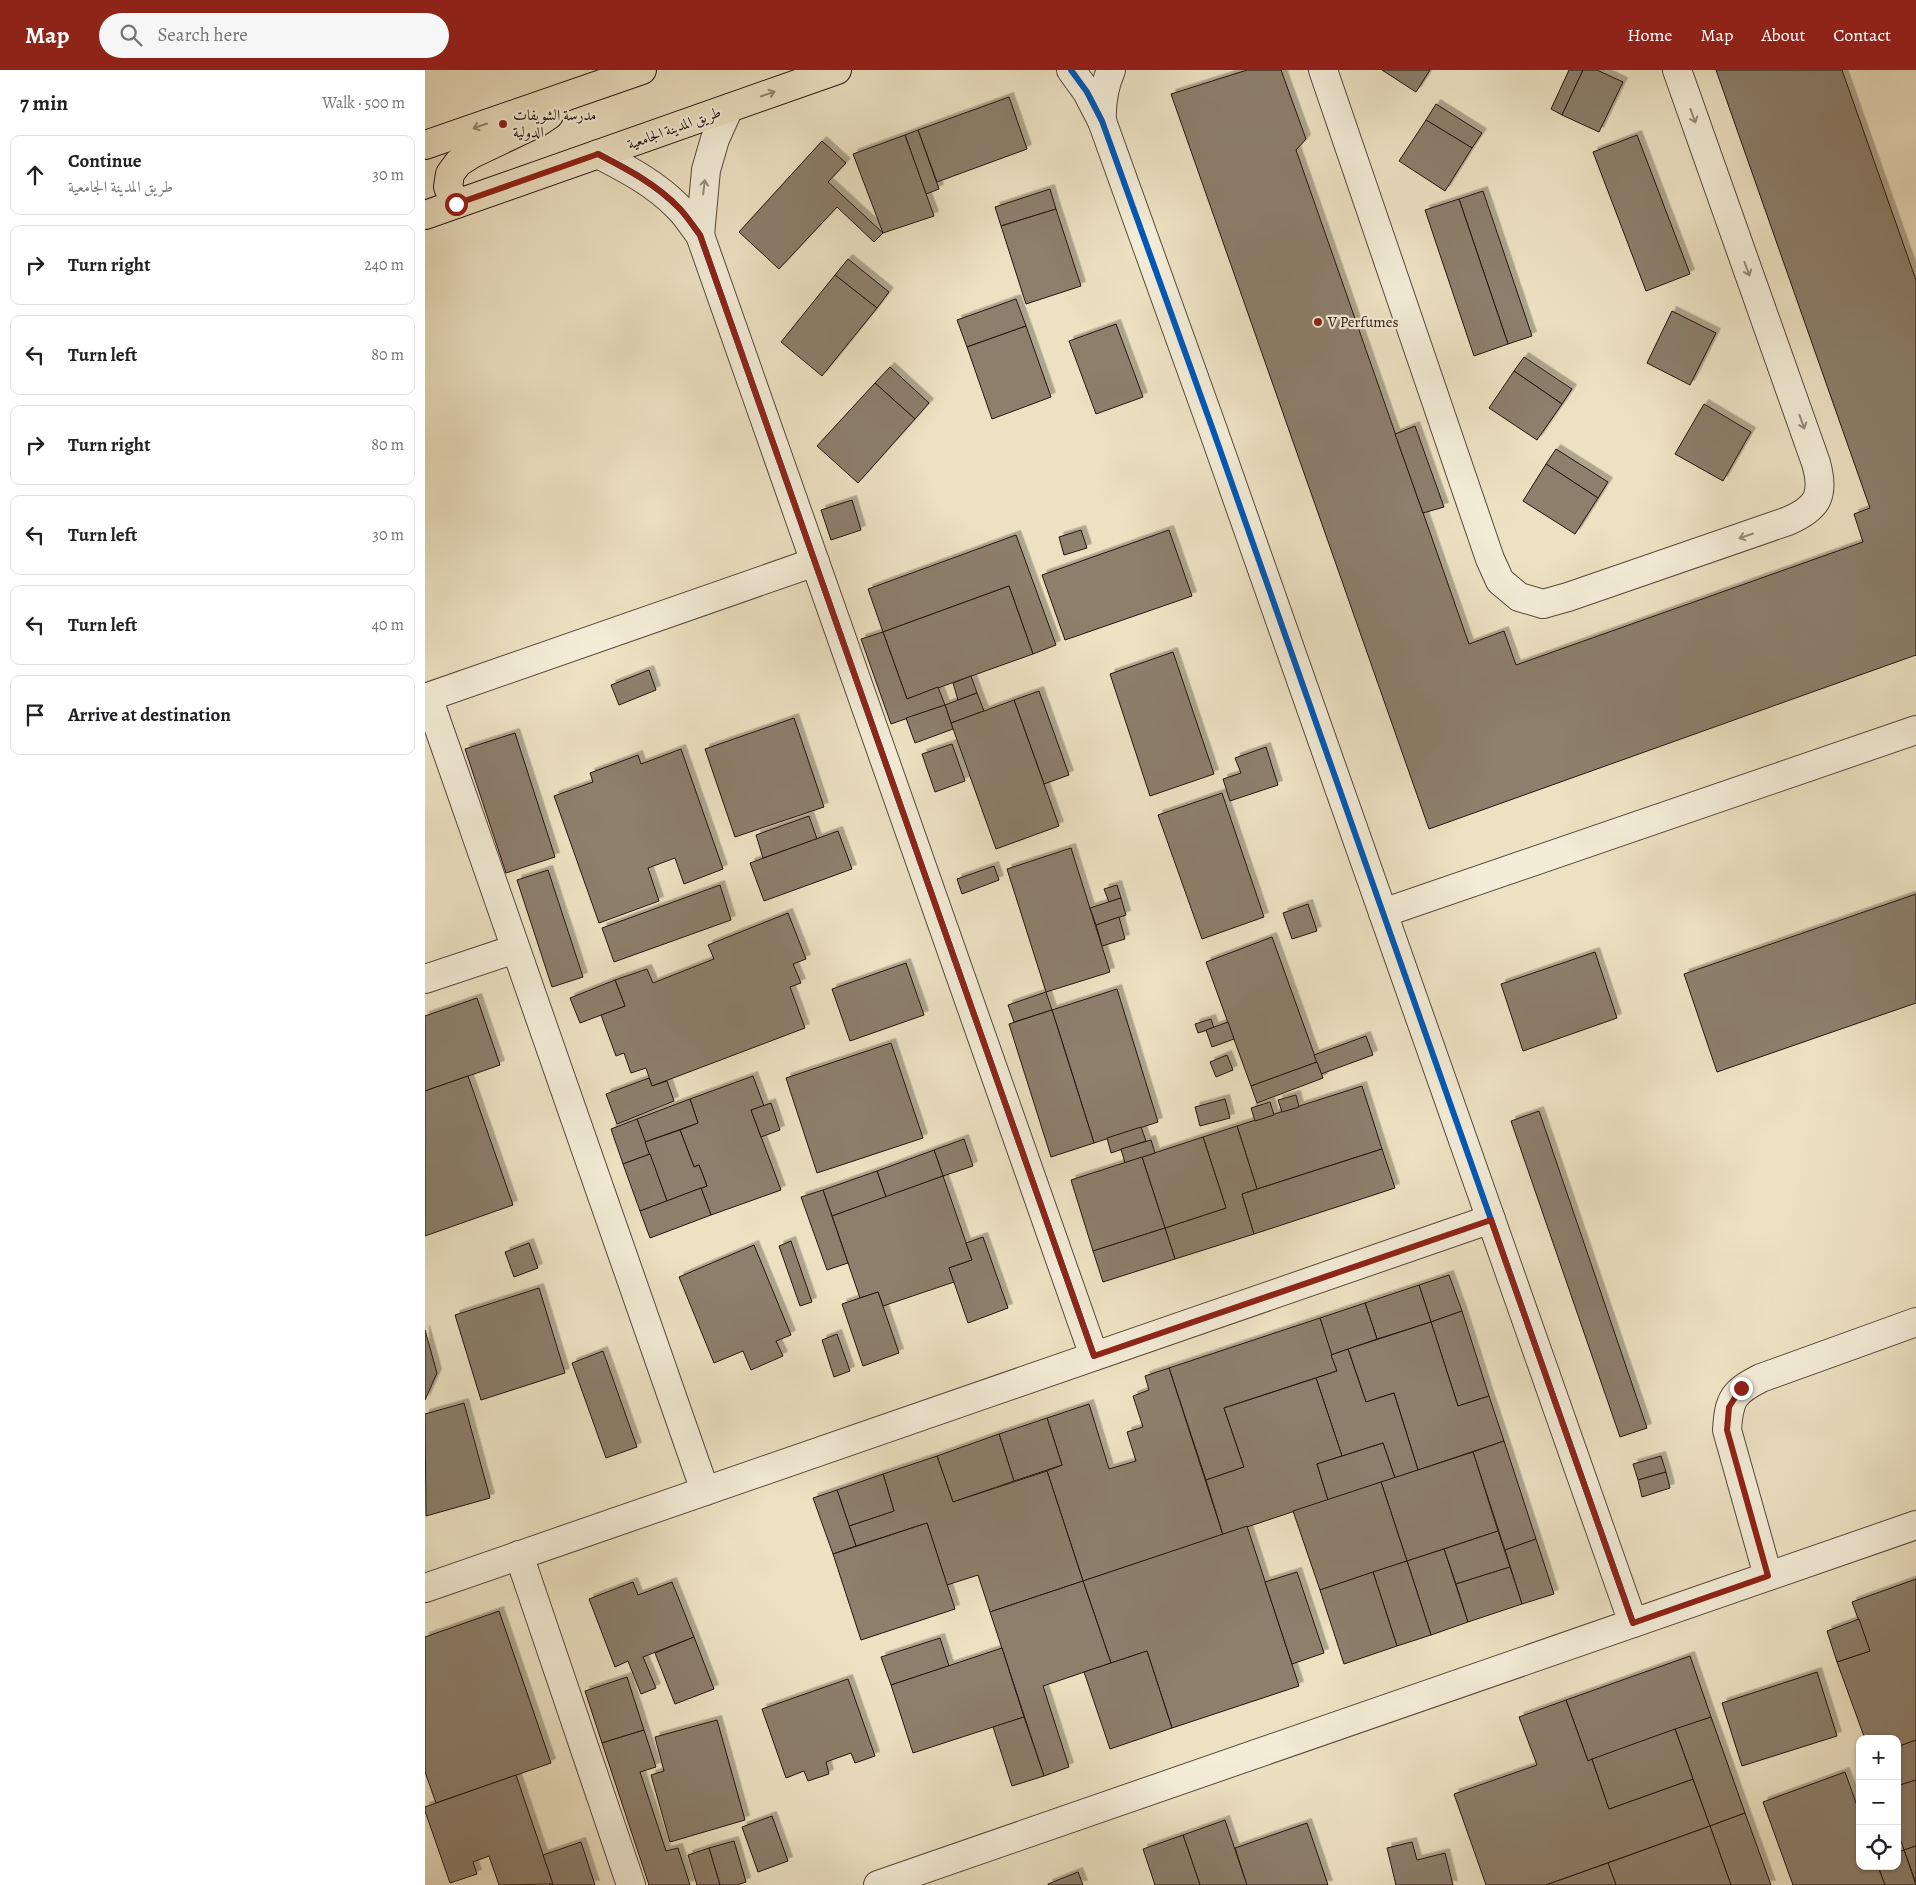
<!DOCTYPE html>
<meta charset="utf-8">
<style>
:root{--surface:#fff;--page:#f6f6f6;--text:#202124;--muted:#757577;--line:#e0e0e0;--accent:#8f2418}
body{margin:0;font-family:Alegreya,Amiri,serif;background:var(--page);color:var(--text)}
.controls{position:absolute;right:15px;bottom:15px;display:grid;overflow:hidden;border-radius:10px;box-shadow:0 1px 4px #0004}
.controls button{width:45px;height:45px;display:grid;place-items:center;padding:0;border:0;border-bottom:1px solid var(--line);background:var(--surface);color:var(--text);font:25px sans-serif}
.stop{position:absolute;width:15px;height:15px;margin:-11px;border:4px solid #8f2418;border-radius:50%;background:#fff}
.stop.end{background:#8f2418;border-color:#fff;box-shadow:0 1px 5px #0008}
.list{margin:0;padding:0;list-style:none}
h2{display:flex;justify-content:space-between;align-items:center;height:65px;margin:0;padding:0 20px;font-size:21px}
h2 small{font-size:16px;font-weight:400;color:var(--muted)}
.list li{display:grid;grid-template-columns:32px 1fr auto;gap:15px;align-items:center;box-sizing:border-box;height:80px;margin:0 10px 10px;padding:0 10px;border:1px solid var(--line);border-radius:10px}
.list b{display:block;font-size:19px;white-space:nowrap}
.list p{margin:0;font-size:16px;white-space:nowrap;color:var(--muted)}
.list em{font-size:16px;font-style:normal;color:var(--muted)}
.icon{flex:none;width:28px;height:28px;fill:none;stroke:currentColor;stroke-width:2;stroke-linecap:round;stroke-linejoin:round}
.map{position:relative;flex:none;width:1491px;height:1815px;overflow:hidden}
header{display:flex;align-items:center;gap:30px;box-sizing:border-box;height:70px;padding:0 25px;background:var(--accent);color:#fff}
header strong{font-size:24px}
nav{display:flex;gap:28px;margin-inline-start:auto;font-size:18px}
.search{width:350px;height:45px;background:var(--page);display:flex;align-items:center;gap:12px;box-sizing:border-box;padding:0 18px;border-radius:28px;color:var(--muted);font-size:19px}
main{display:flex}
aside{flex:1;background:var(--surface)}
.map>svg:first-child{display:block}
.building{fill:#8c7f6c;stroke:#25150f;filter:url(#shadow)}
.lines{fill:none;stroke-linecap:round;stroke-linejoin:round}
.minor-casing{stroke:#57483c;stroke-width:30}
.major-casing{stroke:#25150f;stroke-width:30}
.minor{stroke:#f3ecd7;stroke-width:28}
.major{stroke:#ece1c2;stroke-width:28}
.cycleway-casing{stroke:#f3ecd7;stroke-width:9}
.cycleway{stroke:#0057b8;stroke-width:6}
.oneway{stroke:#928571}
.oneway2{stroke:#968b7d}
.route{stroke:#8f2418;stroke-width:6}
.poi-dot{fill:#8f2418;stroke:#f3ecd7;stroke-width:2}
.labels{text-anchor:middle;stroke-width:4.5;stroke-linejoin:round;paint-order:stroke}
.poi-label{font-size:15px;fill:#25150f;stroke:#f3ecd7;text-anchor:start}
.street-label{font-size:15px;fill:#25150f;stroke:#f3ecd7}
</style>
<header>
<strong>Map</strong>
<div class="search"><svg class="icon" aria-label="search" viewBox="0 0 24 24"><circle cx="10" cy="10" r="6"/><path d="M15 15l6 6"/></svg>Search here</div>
<nav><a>Home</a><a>Map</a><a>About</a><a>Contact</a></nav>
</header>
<main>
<aside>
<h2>7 min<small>Walk · 500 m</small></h2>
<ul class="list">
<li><svg class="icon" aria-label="ahead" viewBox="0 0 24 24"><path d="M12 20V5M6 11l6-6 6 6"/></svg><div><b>Continue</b><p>طريق المدينة الجامعية</p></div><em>30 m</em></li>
<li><svg class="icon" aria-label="right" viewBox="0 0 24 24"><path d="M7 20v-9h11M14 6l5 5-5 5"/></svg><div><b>Turn right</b></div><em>240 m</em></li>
<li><svg class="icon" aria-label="left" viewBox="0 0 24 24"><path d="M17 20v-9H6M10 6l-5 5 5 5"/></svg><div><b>Turn left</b></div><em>80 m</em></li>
<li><svg class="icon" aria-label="right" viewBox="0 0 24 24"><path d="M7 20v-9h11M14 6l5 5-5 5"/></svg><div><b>Turn right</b></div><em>80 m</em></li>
<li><svg class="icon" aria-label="left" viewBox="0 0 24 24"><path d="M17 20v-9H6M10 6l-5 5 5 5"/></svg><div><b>Turn left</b></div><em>30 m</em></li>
<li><svg class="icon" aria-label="left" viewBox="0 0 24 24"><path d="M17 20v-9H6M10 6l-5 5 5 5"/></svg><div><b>Turn left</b></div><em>40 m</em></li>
<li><svg class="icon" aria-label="arrive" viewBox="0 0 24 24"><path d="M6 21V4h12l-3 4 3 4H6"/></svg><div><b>Arrive at destination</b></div></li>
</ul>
</aside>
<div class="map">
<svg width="1491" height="1815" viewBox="0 0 1491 1815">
<defs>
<filter id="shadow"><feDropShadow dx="4.5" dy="-4.5" stdDeviation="0" flood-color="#0004"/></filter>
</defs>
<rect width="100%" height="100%" fill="#ece1c2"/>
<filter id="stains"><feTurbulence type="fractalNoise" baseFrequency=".004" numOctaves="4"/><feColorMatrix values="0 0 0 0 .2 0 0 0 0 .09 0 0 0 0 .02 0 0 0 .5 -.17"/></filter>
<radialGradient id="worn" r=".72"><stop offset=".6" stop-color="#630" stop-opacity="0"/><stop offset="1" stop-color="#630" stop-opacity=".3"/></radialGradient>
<g class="building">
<path d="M822 0H856L881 69 871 80 1044 574 1079 561 1091 595 1438 472 1429 444 1445 438 1291 0H1417L1491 210V585L1004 759 746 24Z"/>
<path d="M957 0H1005L991 22Z"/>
<path d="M1144 0H1158L1137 45 1126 39Z"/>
<path d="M1158 0H1172L1198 12 1174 62 1137 45Z"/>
<path d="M584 27 602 79 512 112 493 60Z"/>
<path d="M1011 34 1057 63 1047 78 1001 50Z"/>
<path d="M1001 50 1047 78 1020 121 974 91Z"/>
<path d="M493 60 514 119 501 124 480 65Z"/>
<path d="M480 65 509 146 458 163 428 84Z"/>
<path d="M1212 65 1265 204 1221 221 1168 82Z"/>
<path d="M397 71 421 93 403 112 458 163 449 172 412 137 354 199 314 162Z"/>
<path d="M625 119 631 139 576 156 570 137Z"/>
<path d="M1058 121 1107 266 1083 274 1034 129Z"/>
<path d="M1034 129 1083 274 1049 286 1000 140Z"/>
<path d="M631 139 656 216 601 234 576 156Z"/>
<path d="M423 189 464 222 452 238 410 205Z"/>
<path d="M410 205 452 238 397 306 356 272Z"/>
<path d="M591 229 601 256 542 277 532 250Z"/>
<path d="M1247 241 1291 263 1265 315 1222 293Z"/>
<path d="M691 254 718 327 671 344 644 271Z"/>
<path d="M601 256 626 327 567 349 542 277Z"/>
<path d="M1099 287 1147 319 1137 334 1089 301Z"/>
<path d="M465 297 504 333 490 349 450 313Z"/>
<path d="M1089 301 1137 334 1112 370 1064 338Z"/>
<path d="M450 313 490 349 433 413 392 376Z"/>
<path d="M1279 334 1326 362 1298 411 1250 384Z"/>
<path d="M990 356 1019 437 998 443 970 364Z"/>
<path d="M1131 379 1183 412 1173 428 1121 394Z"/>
<path d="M1121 394 1173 428 1150 464 1098 431Z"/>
<path d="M427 430 436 460 406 470 396 440Z"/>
<path d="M656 460 662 478 639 485 634 467Z"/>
<path d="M744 460 767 526 640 570 617 505Z"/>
<path d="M591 465 631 575 608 584 584 516 458 562 443 519Z"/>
<path d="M584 516 608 584 482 629 458 562Z"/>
<path d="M458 562 482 629 513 617 520 635 466 654 436 569Z"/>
<path d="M748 582 789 704 725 726 685 604Z"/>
<path d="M224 600 231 620 194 635 186 615Z"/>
<path d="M546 606 552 623 533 630 528 613Z"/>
<path d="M614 621 644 705 619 714 589 630Z"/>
<path d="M552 623 559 641 526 653 520 635Z"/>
<path d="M589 630 634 756 571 779 526 653Z"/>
<path d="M520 635 528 659 490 673 481 648Z"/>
<path d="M369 648 399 737 310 767 280 679Z"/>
<path d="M90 663 130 787 81 803 40 679Z"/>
<path d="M527 674 540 711 510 722 497 684Z"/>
<path d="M841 677 853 715 805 731 798 709 816 703 810 688Z"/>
<path d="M256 679 298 799 259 814 250 788 223 798 234 831 174 853 129 726 168 712 165 703 213 685 216 694Z"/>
<path d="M797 723 839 847 777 869 733 745Z"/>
<path d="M384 746 392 769 338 788 331 765Z"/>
<path d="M413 761 427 799 339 831 325 793Z"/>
<path d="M646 778 685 902 621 922 582 799Z"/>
<path d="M569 796 574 810 537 824 532 809Z"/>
<path d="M123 800 158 907 127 917 92 810Z"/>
<path d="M295 815 306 850 189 892 177 858Z"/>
<path d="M692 815 696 828 684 832 679 819Z"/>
<path d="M1491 824V933L1292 1002 1259 904Z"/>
<path d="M696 828 701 845 671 855 665 838Z"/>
<path d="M883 834 892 861 867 869 858 843Z"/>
<path d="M363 843 381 889 368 894 376 913 365 917 380 958 227 1016 221 998 206 1003 199 983 191 986 176 945 200 936 190 910 222 899 228 913 289 889 283 875Z"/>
<path d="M694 847 700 869 677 876 671 855Z"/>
<path d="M847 867 892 992 826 1016 781 892Z"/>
<path d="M1170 882 1192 948 1098 981 1076 914Z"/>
<path d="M481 893 499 945 425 971 407 919Z"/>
<path d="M190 910 200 936 155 953 145 928Z"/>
<path d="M692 919 733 1052 669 1073 627 940Z"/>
<path d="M621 922 627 940 589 952 583 935Z"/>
<path d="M52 928 75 995 0 1021V946Z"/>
<path d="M627 940 669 1073 626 1087 584 954Z"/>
<path d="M786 949 789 958 773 963 770 954Z"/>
<path d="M803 952 809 969 787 977 781 960Z"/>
<path d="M941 966 948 985 896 1004 889 985Z"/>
<path d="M466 973 498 1068 392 1103 361 1008Z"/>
<path d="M802 985 808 1000 791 1007 785 992Z"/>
<path d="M892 992 898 1008 832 1033 826 1016Z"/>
<path d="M43 1006 88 1135 0 1166V1021Z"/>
<path d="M328 1006 339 1036 326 1040 356 1120 286 1145 276 1118 282 1116 274 1095 269 1097 255 1060 273 1053 265 1029Z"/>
<path d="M224 1008 227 1016 242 1011 249 1031 192 1054 181 1024Z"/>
<path d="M937 1016 957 1079 832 1119 812 1056Z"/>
<path d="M871 1025 874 1037 857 1042 853 1030Z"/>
<path d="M265 1029 273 1053 220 1072 212 1049Z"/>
<path d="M800 1029 805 1048 775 1056 770 1037Z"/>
<path d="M845 1032 849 1045 830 1051 826 1038Z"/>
<path d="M346 1033 355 1060 336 1067 326 1040Z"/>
<path d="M1114 1041 1222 1358 1195 1367 1086 1051Z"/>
<path d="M212 1049 225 1084 198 1094 186 1059Z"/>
<path d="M812 1056 832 1119 817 1124 829 1164 750 1189 740 1158 801 1138 778 1067Z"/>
<path d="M716 1057 721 1071 686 1083 682 1068Z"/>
<path d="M255 1060 269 1097 274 1095 282 1116 242 1131 220 1072Z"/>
<path d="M778 1067 801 1138 740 1158 717 1087Z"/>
<path d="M539 1069 548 1096 518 1106 509 1080Z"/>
<path d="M726 1070 730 1083 700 1093 696 1079Z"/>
<path d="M957 1079 970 1118 829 1164 817 1124Z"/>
<path d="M509 1080 518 1106 461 1127 452 1101Z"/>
<path d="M225 1084 242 1131 215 1141 198 1094Z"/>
<path d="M717 1087 740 1158 668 1181 646 1110Z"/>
<path d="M452 1101 461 1127 407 1146 398 1120Z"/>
<path d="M518 1106 547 1190 524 1198 529 1212 458 1236 453 1222 435 1228 407 1146Z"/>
<path d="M276 1118 286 1145 225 1168 215 1141Z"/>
<path d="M398 1120 423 1193 402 1200 376 1127Z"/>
<path d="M740 1158 750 1189 678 1212 668 1181Z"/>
<path d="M558 1167 583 1238 543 1253 524 1198 547 1190 541 1173Z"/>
<path d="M366 1171 387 1232 375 1236 354 1176Z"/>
<path d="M104 1173 113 1198 89 1207 80 1182Z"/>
<path d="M329 1175 366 1265 351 1271 358 1286 326 1300 318 1281 289 1293 254 1207Z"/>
<path d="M1024 1205 1037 1241 1006 1252 994 1215Z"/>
<path d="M994 1215 1006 1252 952 1269 940 1233Z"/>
<path d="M114 1218 140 1303 56 1330 30 1245Z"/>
<path d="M453 1222 474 1283 438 1296 417 1234Z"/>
<path d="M940 1233 952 1269 906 1285 895 1248Z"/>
<path d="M1037 1241 1064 1326 1033 1336 1006 1252Z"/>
<path d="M895 1248 912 1301 799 1338 819 1397 781 1410 744 1298Z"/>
<path d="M1006 1252 1033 1336 1064 1326 1079 1371 993 1400 969 1323 941 1332 923 1279Z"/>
<path d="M0 1260 12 1303 0 1330Z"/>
<path d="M412 1264 425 1301 409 1307 397 1270Z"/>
<path d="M923 1279 941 1332 969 1323 993 1400 970 1408 958 1373 917 1386 891 1308 912 1301 906 1285Z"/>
<path d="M178 1281 212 1377 181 1388 147 1293Z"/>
<path d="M744 1298 798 1465 658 1511 622 1401 637 1395 622 1348 664 1334 684 1399 711 1391 702 1362 718 1357 708 1326 724 1320 720 1306Z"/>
<path d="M891 1308 917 1386 892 1394 903 1430 798 1465 781 1410 819 1397 799 1338Z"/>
<path d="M39 1333 65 1428 1 1446 0 1344Z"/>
<path d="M622 1348 637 1395 589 1411 574 1364Z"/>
<path d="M574 1364 589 1411 528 1432 512 1386Z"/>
<path d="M1079 1371 1111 1469 1080 1480 1048 1382Z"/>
<path d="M958 1373 970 1408 903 1430 892 1394Z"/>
<path d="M1048 1382 1073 1461 982 1491 956 1412Z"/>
<path d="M512 1386 528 1432 622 1401 658 1511 565 1542 553 1505 522 1515 502 1453 431 1476 424 1456 469 1441 458 1404Z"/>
<path d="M1236 1386 1241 1402 1213 1410 1208 1394Z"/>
<path d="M1241 1402 1245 1418 1217 1427 1213 1410Z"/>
<path d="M458 1404 469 1441 424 1456 412 1420Z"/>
<path d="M956 1412 982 1491 895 1520 868 1441Z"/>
<path d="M412 1420 431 1476 408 1484 388 1428Z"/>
<path d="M502 1453 530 1539 436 1570 408 1484Z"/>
<path d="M822 1456 874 1616 747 1658 722 1581 686 1593 658 1511Z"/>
<path d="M1073 1461 1085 1497 1031 1514 1019 1479Z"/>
<path d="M1111 1469 1129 1524 1097 1534 1080 1480Z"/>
<path d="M1019 1479 1043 1552 1006 1565 982 1491Z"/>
<path d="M982 1491 1006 1565 972 1576 948 1502Z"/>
<path d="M1085 1497 1097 1534 1043 1552 1031 1514Z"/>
<path d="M872 1502 899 1583 867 1594 840 1512Z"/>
<path d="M948 1502 972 1576 919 1594 895 1520Z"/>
<path d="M1491 1509V1670L1472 1677V1669H1440L1412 1592 1445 1581 1427 1532Z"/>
<path d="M658 1511 686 1593 618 1616 644 1697 619 1706 565 1542Z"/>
<path d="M208 1512 213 1525 247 1512 269 1567 218 1587 231 1618 216 1624 203 1591 190 1597 164 1529Z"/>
<path d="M74 1541 126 1693 11 1733 0 1702V1567Z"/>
<path d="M1434 1549 1445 1581 1412 1592 1402 1561Z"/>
<path d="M269 1567 289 1619 250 1634 230 1583Z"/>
<path d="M515 1568 524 1596 466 1615 456 1587Z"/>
<path d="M577 1578 599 1647 488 1683 466 1615Z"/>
<path d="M722 1581 747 1658 685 1679 659 1602Z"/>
<path d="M1265 1586 1286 1647 1163 1691 1141 1630Z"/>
<path d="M1392 1602 1412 1666 1317 1696 1297 1633Z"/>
<path d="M202 1607 219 1660 177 1673 160 1621Z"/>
<path d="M423 1609 450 1686 430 1693 426 1683 401 1692 404 1704 383 1711 379 1701 361 1708 337 1639Z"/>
<path d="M1141 1630 1163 1691 1167 1689 1184 1739 1268 1709 1285 1756 1121 1815H1061L1029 1724 1112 1695 1094 1647Z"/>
<path d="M599 1647 619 1706 587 1716 568 1657Z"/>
<path d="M1286 1647 1320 1743 1285 1756 1250 1659Z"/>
<path d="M292 1650 320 1750 245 1772 226 1705 239 1701 230 1667Z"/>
<path d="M1250 1659 1268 1709 1184 1739 1167 1689Z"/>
<path d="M219 1660 231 1697 215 1702 241 1781 253 1778 265 1815H224L177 1673Z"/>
<path d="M1491 1670V1710L1472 1716V1677Z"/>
<path d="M1420 1702 1435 1744V1796H1453L1460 1815H1368L1338 1732Z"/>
<path d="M91 1705 128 1814 74 1815 64 1786 48 1792 52 1804 25 1813 0 1741V1737Z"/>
<path d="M1491 1710V1776L1479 1780 1472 1760V1716Z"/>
<path d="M1320 1743 1346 1815H1306L1285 1756Z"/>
<path d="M347 1746 363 1791 333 1802 317 1757Z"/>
<path d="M800 1750 822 1815H775L758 1765Z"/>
<path d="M882 1753 903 1815H822L810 1778Z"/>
<path d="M1285 1756 1306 1815H1191L1183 1793Z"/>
<path d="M758 1765 775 1815H730L718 1779Z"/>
<path d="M309 1771 321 1812 312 1815H295L284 1778Z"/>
<path d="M156 1772 170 1815H124L128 1814 118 1785Z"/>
<path d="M987 1772 992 1790 1020 1783 1028 1815H971L962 1778Z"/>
<path d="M1491 1776V1813L1479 1780Z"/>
<path d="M284 1778 295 1815H272L263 1785Z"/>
<path d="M1479 1780 1491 1815H1460L1453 1796H1472V1782Z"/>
<path d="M1183 1793 1191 1815H1121Z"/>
<path d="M653 1802 658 1815H623V1814Z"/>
</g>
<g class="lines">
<g class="minor-casing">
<g id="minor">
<path d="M646 0 662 22 677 51 788 360 1208 1553"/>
<path d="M898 0 1065 489 1075 511 1094 527 1118 534 1143 527 1363 451C1393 438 1400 425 1391 393L1252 0"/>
<path d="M677 51C676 32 679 17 686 0"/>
<path d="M173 84C202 99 231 114 254 138 262 146 268 156 275 165L669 1286"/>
<path d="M275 165 281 100 290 69 304 38"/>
<path d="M3 627 280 1421"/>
<path d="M0 628 390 492"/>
<path d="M958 843 1491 660"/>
<path d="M0 909 90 879"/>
<path d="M94 1485 206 1815"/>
<path d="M1343 1506 1302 1360C1304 1329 1308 1322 1336 1308L1491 1252"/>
<path d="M0 1518 1066 1149"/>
<path d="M453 1815 1491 1455"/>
</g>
</g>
<g class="major-casing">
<g id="major">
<path d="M0 75 217 0"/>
<path d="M31 134 23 117 25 104 33 93 47 84 112 53 124 45"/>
<path d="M0 145 412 0"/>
</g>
</g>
<use href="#minor" class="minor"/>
<use href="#major" class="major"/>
<g class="cycleway-casing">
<g id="cycleway">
<path d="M646 0 662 22 677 51 788 360 1208 1553"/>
<path d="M173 84C202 99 231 114 254 138 262 146 268 156 275 165L669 1286"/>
</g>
</g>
<use href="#cycleway" class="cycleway"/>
</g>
<defs><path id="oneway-shaft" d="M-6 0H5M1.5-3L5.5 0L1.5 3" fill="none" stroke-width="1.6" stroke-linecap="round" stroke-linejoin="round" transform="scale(1.25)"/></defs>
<g class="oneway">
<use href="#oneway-shaft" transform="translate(343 24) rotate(-19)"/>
<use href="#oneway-shaft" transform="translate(55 56) rotate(161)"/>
</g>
<g class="oneway2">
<use href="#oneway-shaft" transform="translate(1268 46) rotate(70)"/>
<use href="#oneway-shaft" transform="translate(279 117) rotate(-83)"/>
<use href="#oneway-shaft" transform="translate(1322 199) rotate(70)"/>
<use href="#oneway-shaft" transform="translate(1377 352) rotate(70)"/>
<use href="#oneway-shaft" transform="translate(1321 466) rotate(161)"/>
</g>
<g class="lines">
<path class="route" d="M31 134 173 84C202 99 231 114 254 138 262 146 268 156 275 165L669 1286 1066 1150 1208 1553 1343 1506 1302 1360 1304 1337 1316 1318"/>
</g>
<g class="poi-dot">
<circle cx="78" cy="54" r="5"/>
<circle cx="893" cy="252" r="5"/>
</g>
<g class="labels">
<g class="poi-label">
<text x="88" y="50">مدرسة الشويفات<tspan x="88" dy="17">الدولية</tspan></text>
<text x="903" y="257">V Perfumes</text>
</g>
<g class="street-label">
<text transform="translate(249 58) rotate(-20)" y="5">طريق المدينة الجامعية</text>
</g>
</g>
<rect width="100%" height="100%" filter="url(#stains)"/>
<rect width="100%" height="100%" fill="url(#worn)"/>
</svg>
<div class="controls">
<button>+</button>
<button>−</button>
<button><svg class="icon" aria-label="locate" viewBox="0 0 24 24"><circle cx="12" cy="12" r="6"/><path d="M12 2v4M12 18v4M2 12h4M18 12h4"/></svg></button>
</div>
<div class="stop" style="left:31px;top:134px"></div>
<div class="stop end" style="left:1316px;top:1318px"></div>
</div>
</main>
